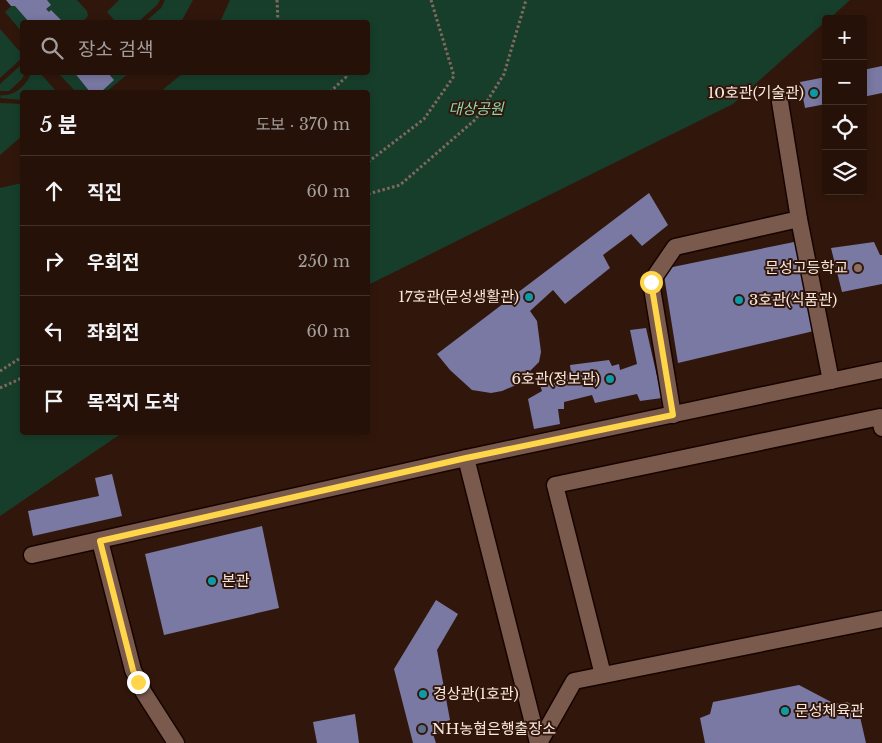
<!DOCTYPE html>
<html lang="ko">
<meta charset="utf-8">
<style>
:root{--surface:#251108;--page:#2d1a12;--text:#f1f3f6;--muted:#a39d9c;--line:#423129}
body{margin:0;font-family:"Libre Baskerville","Noto Sans KR",serif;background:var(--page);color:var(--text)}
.controls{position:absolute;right:15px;top:15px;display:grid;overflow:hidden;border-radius:5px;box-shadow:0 2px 8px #0003}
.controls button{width:45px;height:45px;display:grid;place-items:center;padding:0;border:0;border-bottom:1px solid var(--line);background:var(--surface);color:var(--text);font:25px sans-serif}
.stop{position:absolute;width:15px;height:15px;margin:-11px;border:4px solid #ffd54a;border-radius:50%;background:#fff}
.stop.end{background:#ffd54a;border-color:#fff;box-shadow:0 1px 5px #0008}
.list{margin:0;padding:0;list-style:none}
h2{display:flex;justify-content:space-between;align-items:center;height:65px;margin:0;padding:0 20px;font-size:21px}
h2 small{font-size:16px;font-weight:400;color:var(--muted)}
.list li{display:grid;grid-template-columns:32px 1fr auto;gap:15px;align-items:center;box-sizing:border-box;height:70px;padding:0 20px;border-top:1px solid var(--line)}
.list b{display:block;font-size:19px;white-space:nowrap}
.list em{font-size:16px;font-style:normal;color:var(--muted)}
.icon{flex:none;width:28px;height:28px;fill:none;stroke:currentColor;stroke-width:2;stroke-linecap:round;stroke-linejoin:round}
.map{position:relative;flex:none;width:882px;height:743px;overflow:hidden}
.search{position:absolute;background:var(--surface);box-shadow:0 2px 8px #0003;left:20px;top:20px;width:350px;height:55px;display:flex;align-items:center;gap:12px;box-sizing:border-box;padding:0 18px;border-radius:5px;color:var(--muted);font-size:19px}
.panel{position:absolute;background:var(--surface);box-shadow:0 2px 8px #0003;left:20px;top:90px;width:350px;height:345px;border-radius:5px}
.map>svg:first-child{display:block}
.green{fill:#173e2b}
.building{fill:#7a79a3}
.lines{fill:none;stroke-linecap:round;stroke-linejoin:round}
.minor-casing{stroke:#170300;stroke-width:19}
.path{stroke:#80695e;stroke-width:3;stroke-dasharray:2.5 2.5;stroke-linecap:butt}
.minor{stroke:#795a4c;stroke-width:16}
.route{stroke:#ffd54a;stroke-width:6}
.culture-dot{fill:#0f9aa8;stroke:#31170b;stroke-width:2}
.education-dot{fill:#8d6e63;stroke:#31170b;stroke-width:2}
.service-dot{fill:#5c6f8a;stroke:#31170b;stroke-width:2}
.labels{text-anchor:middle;stroke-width:4;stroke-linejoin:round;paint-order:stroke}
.poi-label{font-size:15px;fill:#fae8df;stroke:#31170b;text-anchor:start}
.park-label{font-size:15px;font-style:italic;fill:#8bd6ae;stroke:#31170b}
</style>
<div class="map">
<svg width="882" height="743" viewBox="0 0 882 743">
<rect width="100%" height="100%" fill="#31170b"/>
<g class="green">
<path d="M18 0H77L87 11 88 16 82 22H22V32L5 12Z"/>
<path d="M119 0H160L157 5 138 22H116L107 12Z"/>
<path d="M165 0H193L181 22H145L161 8Z"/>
<path d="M230 0H850L829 19H826V21L733 104 368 285V92H160L183 73 368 72V22H220Z"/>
<path d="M0 29 22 54V58L0 78Z"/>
<path d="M22 64V72L25 73 22 79 9 91H0V84Z"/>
<path d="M31 73H40L57 92H22V100L0 98 1 95C14 97 27 85 31 73Z"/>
<path d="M58 73H129L106 92H76Z"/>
<path d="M0 103 22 104V136L0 155Z"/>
<path d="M22 183V432L122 433 0 516V188Z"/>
</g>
<g class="building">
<path d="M6 0H47L51 5 46 9 49 12 51 10 63 22H29L15 6H11Z"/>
<path d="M882 66V93L863 97V70Z"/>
<path d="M74 72H107L114 80 101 92H90Z"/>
<path d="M826 77V104L805 108 800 82Z"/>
<path d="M649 193 668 225 642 246 631 234 603 255 610 268 565 304 553 290 530 311 537 321 541 352 539 362 516 385 502 391 491 393 472 390 450 370 437 354Z"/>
<path d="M799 241 818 330 678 363 663 269Z"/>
<path d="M874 242 880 255H882V284L842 292 831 248Z"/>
<path d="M646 328 662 398 640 401 637 394 595 403 592 395 564 402V409H558L560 424 534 429 528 399 542 391 540 385 562 382 563 377 571 373 570 365 609 360 612 366 619 364 620 370 637 364 630 330Z"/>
<path d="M112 474 122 516 33 536 28 511 99 496 95 478Z"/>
<path d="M262 526 279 608 164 635 145 554Z"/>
<path d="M436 600 458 614 437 650 450 720 440 723 443 733 433 734 436 743H413L394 669Z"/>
<path d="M799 685 835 704 847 702 858 708 866 743H705L700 718 710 714 713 702Z"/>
<path d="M355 714 359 743H317L313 722Z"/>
</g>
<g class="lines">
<g class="minor-casing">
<g id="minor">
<path d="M780 102 799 219 831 381"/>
<path d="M673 415 651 282 675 247 799 219"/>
<path d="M466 458 882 370"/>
<path d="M100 541 133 670 144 693 176 743"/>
<path d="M32 555 466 458 538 743"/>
<path d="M603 675 555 485 880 417 882 428"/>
<path d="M539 743 574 681 882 619"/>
</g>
</g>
<g class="path">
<path d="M277 0 278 22"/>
<path d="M330 92 346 77 343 72"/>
<path d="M368 162 424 119 454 76 431 0"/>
<path d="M368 194 400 185 476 119 504 74 526 0"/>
<path d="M0 371 22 357"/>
<path d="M0 388 22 378"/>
</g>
<use href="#minor" class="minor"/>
</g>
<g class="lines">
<path class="route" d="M138 682 133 670 100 541 466 458 673 415 651 282"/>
</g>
<g class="culture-dot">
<circle cx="814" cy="93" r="5"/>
<circle cx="529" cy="297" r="5"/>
<circle cx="739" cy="300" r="5"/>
<circle cx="610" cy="379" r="5"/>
<circle cx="212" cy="581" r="5"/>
<circle cx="423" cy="694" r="5"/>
<circle cx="785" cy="711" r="5"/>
</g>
<circle class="education-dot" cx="858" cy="268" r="5"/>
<circle class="service-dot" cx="422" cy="729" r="5"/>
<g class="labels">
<g class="poi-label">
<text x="804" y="98" text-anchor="end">10호관(기술관)</text>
<text x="848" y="273" text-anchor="end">문성고등학교</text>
<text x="519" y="302" text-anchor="end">17호관(문성생활관)</text>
<text x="749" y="305">3호관(식품관)</text>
<text x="600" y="384" text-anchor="end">6호관(정보관)</text>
<text x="222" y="586">본관</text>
<text x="433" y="699">경상관(1호관)</text>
<text x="795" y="716">문성체육관</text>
<text x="432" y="734">NH농협은행출장소</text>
</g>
<g class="park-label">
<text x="476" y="114">대상공원</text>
</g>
</g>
</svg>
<div class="controls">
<button>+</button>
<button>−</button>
<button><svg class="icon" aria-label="locate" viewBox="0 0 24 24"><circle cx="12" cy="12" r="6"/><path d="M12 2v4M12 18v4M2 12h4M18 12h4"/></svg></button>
<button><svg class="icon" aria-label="layers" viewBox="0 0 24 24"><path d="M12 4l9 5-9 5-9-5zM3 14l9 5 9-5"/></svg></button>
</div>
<div class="stop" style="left:651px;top:282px"></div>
<div class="stop end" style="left:138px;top:682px"></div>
<div class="search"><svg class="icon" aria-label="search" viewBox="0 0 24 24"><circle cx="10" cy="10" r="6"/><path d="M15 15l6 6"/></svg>장소 검색</div>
<section class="panel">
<h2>5 분<small>도보 · 370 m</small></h2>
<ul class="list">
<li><svg class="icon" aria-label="ahead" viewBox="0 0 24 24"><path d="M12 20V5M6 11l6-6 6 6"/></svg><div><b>직진</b></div><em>60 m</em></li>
<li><svg class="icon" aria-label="right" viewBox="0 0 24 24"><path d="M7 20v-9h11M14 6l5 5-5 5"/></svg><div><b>우회전</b></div><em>250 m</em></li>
<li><svg class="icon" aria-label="left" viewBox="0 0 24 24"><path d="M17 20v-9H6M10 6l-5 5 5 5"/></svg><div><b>좌회전</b></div><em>60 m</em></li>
<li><svg class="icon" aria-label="arrive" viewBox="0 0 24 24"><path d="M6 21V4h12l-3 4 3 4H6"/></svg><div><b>목적지 도착</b></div></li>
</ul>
</section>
</div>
